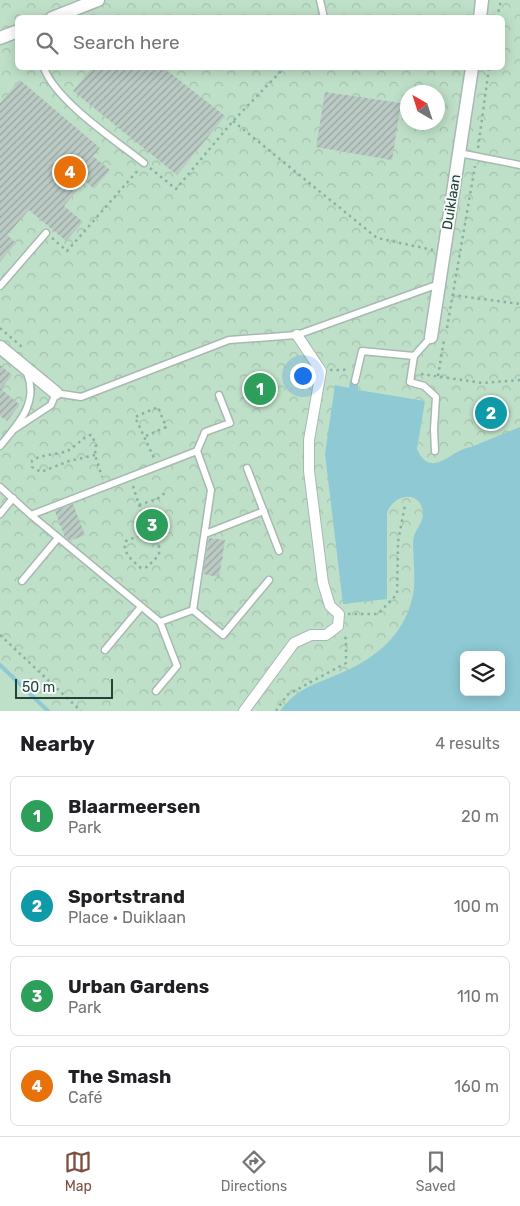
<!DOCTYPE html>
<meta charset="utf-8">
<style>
:root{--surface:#fff;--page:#f2f2f2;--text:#202124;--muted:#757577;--line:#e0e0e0;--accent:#7f4e3f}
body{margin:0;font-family:Rubik,sans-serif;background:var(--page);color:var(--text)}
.controls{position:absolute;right:15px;bottom:15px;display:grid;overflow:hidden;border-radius:8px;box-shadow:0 2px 12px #0003}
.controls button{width:45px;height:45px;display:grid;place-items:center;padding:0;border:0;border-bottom:1px solid var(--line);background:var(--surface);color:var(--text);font:25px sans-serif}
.compass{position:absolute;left:400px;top:85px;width:45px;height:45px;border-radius:50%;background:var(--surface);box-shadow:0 2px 12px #0003;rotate:321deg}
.scale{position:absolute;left:15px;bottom:12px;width:98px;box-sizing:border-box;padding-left:5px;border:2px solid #24423a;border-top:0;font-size:14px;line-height:18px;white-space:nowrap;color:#24423a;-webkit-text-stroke:4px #f7fbf9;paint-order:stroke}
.you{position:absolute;left:302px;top:375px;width:18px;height:18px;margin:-12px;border:4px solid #fff;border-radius:50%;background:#1a73e8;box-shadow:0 0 0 8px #1a73e833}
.badge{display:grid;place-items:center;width:32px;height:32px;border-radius:50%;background:var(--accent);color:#fff;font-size:16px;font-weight:700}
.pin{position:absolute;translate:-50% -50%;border:2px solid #fff;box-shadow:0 1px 5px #0006}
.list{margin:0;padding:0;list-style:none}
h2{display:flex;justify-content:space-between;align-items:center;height:65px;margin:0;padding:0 20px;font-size:21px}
h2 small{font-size:16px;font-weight:400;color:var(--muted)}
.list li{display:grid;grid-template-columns:32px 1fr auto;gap:15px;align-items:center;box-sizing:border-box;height:80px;margin:0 10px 10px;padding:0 10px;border:1px solid var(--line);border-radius:8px}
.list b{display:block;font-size:19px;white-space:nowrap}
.list p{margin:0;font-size:16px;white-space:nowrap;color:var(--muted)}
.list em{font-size:16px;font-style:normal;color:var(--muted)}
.icon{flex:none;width:28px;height:28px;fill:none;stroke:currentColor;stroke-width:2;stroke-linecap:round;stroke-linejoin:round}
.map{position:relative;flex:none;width:520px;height:711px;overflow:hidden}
.search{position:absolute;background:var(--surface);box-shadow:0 2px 12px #0003;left:15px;right:15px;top:15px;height:55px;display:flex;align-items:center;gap:12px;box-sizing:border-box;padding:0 18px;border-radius:8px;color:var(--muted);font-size:19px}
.sheet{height:425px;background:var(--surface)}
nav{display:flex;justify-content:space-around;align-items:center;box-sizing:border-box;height:70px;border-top:1px solid var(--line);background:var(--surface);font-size:14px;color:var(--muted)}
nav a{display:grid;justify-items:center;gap:2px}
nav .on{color:var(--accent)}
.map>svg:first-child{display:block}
.green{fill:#bfe0c8}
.forest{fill:url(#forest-crowns);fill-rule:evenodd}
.water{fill:#8ec9d4;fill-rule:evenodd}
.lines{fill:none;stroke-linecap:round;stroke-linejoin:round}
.stream{stroke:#8ec9d4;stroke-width:4}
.building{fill:url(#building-hatch)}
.service-casing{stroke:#a8b8b2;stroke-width:9}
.pedestrian-casing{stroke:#a8b8b2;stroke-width:12}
.minor-casing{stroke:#a8b8b2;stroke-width:15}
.path{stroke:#86b3a5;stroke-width:2.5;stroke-dasharray:2.5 4;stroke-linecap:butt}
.service{stroke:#fff;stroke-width:6}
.pedestrian{stroke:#fff;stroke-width:10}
.minor{stroke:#fff;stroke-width:12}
.labels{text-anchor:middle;stroke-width:4;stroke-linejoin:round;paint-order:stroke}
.street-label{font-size:14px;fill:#24423a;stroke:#f7fbf9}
</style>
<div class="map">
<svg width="520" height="711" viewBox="0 0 520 711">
<defs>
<pattern id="forest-crowns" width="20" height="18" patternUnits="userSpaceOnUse" patternTransform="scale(1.25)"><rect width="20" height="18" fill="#bfe0c8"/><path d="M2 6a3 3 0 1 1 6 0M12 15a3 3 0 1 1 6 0" fill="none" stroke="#a4c1ad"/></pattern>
<pattern id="building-hatch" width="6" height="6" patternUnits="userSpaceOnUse" patternTransform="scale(1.25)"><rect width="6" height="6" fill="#bbcac4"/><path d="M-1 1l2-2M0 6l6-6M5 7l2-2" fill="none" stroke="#98a6a0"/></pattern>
</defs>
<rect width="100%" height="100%" fill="#e6efeb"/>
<path class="green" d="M0 665 48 711H0Z"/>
<path class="forest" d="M0 0H520V711H48L0 665ZM18 18H502V68H18ZM408 92H438V122H408ZM464 655H501V692H464Z"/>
<path class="water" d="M350 380 358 382V390L425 401 417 449C431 481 452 449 471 447L520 427V711H280C296 690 310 686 334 676 372 661 404 638 413 595 416 579 413 558 413 541 414 530 424 523 423 512 420 489 393 494 387 513V599L343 604 325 454 335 385 349 388ZM464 655H501V692H464Z"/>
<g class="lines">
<path class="stream" d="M0 665 48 711"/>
</g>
<g class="building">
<path d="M92 68H164L225 116 177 175 73 91Z"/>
<path d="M20 80 100 148 93 156 110 170 94 189 85 181 64 206 83 222 66 241 29 210 7 235 16 243 0 262V103Z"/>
<path d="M325 92 401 103 392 160 316 147Z"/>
<path d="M0 365 12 375 1 389 20 405 7 421 0 416Z"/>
<path d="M73 504 85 535 70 541 65 537 55 511Z"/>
<path d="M209 538 225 540 219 577 203 574Z"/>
</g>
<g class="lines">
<g class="service-casing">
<g id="service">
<path d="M320 0 324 18"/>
<path d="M44 68C56 101 115 140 144 163"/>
<path d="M459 153 520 165"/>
<path d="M0 286 46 233"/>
<path d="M414 356 410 382 424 386 436 397 434 429 435 451"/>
<path d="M355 381 362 351 414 356 431 337"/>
<path d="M13 430 51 405 56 393 81 397 229 340 297 335 439 284"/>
<path d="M0 446C18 424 39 403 27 373"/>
<path d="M197 451 205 432 230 423 219 395"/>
<path d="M247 468 279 551"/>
<path d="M0 487 31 515 160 622 177 666 156 691"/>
<path d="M0 514 13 498"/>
<path d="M31 515 197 451 211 490 193 610 160 622"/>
<path d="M205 534 264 511"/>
<path d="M22 581 58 538"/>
<path d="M193 610 223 635 269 580"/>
<path d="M105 650 141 607"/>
</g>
</g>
<g class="pedestrian-casing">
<path id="pedestrian" d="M244 711 294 643 311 635H326L338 626 339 614 330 606 323 583 309 471V440L321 371 297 335"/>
</g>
<g class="minor-casing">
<g id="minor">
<path d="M52 18 98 0"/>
<path d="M480 18 482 0"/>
<path d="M0 38 18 31"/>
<path d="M431 337 472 68"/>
<path d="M0 347 56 393"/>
</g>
</g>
<g class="path">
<path d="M497 18 501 0"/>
<path d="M233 121 377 238 433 250"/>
<path d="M478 148 489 68"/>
<path d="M150 168 176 189 233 121 284 68"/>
<path d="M52 238 67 251 139 169"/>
<path d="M452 295 520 304"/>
<path d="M0 328 22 347"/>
<path d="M447 328 475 166"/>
<path d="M330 370H344L348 366"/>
<path d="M421 374 483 383 520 380"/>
<path d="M438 376 444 340"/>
<path d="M146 436 166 427 158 407 135 417 154 458"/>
<path d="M95 455 69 461 41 472 32 467V461C40 454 57 455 67 451 76 447 82 437 91 435L96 444 95 455 102 477"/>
<path d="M133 486 145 523 138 536 126 541C121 552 133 561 141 568L147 567 159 555C160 541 156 531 145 523"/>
<path d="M139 505 157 499 166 492"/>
<path d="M348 614H378L397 594 398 542 405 505"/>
<path d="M0 635 81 711"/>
<path d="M276 711 287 695 346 663V639L343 634"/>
</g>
<use href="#service" class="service"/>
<use href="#pedestrian" class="pedestrian"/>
<use href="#minor" class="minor"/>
</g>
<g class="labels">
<g class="street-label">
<text transform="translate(451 202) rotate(-81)" y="5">Duiklaan</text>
</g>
</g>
</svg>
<div class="controls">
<button><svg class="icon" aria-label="layers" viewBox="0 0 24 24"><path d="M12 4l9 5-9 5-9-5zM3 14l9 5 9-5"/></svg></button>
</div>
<svg class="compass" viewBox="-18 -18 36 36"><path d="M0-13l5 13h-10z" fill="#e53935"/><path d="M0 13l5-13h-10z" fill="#757577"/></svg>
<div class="scale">50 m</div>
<div class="you"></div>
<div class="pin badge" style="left:260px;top:389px;background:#2e9e5b">1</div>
<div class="pin badge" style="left:491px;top:413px;background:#0f9aa8">2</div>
<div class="pin badge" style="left:152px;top:525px;background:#2e9e5b">3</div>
<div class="pin badge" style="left:70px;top:172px;background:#e8710a">4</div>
<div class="search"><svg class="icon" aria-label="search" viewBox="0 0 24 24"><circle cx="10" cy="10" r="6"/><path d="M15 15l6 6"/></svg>Search here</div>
</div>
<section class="sheet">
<h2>Nearby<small>4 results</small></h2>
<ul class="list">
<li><span class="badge" style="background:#2e9e5b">1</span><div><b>Blaarmeersen</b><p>Park</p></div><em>20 m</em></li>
<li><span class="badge" style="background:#0f9aa8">2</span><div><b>Sportstrand</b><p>Place · Duiklaan</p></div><em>100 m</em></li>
<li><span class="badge" style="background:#2e9e5b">3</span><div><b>Urban Gardens</b><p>Park</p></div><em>110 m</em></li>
<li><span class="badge" style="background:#e8710a">4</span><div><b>The Smash</b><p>Café</p></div><em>160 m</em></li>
</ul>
</section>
<nav>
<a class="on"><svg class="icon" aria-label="map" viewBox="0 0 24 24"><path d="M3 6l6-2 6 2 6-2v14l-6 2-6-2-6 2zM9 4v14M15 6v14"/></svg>Map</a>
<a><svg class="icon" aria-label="directions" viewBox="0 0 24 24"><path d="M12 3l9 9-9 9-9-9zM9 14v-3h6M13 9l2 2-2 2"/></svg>Directions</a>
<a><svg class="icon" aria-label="saved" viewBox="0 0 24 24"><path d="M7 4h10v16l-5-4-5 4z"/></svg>Saved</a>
</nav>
